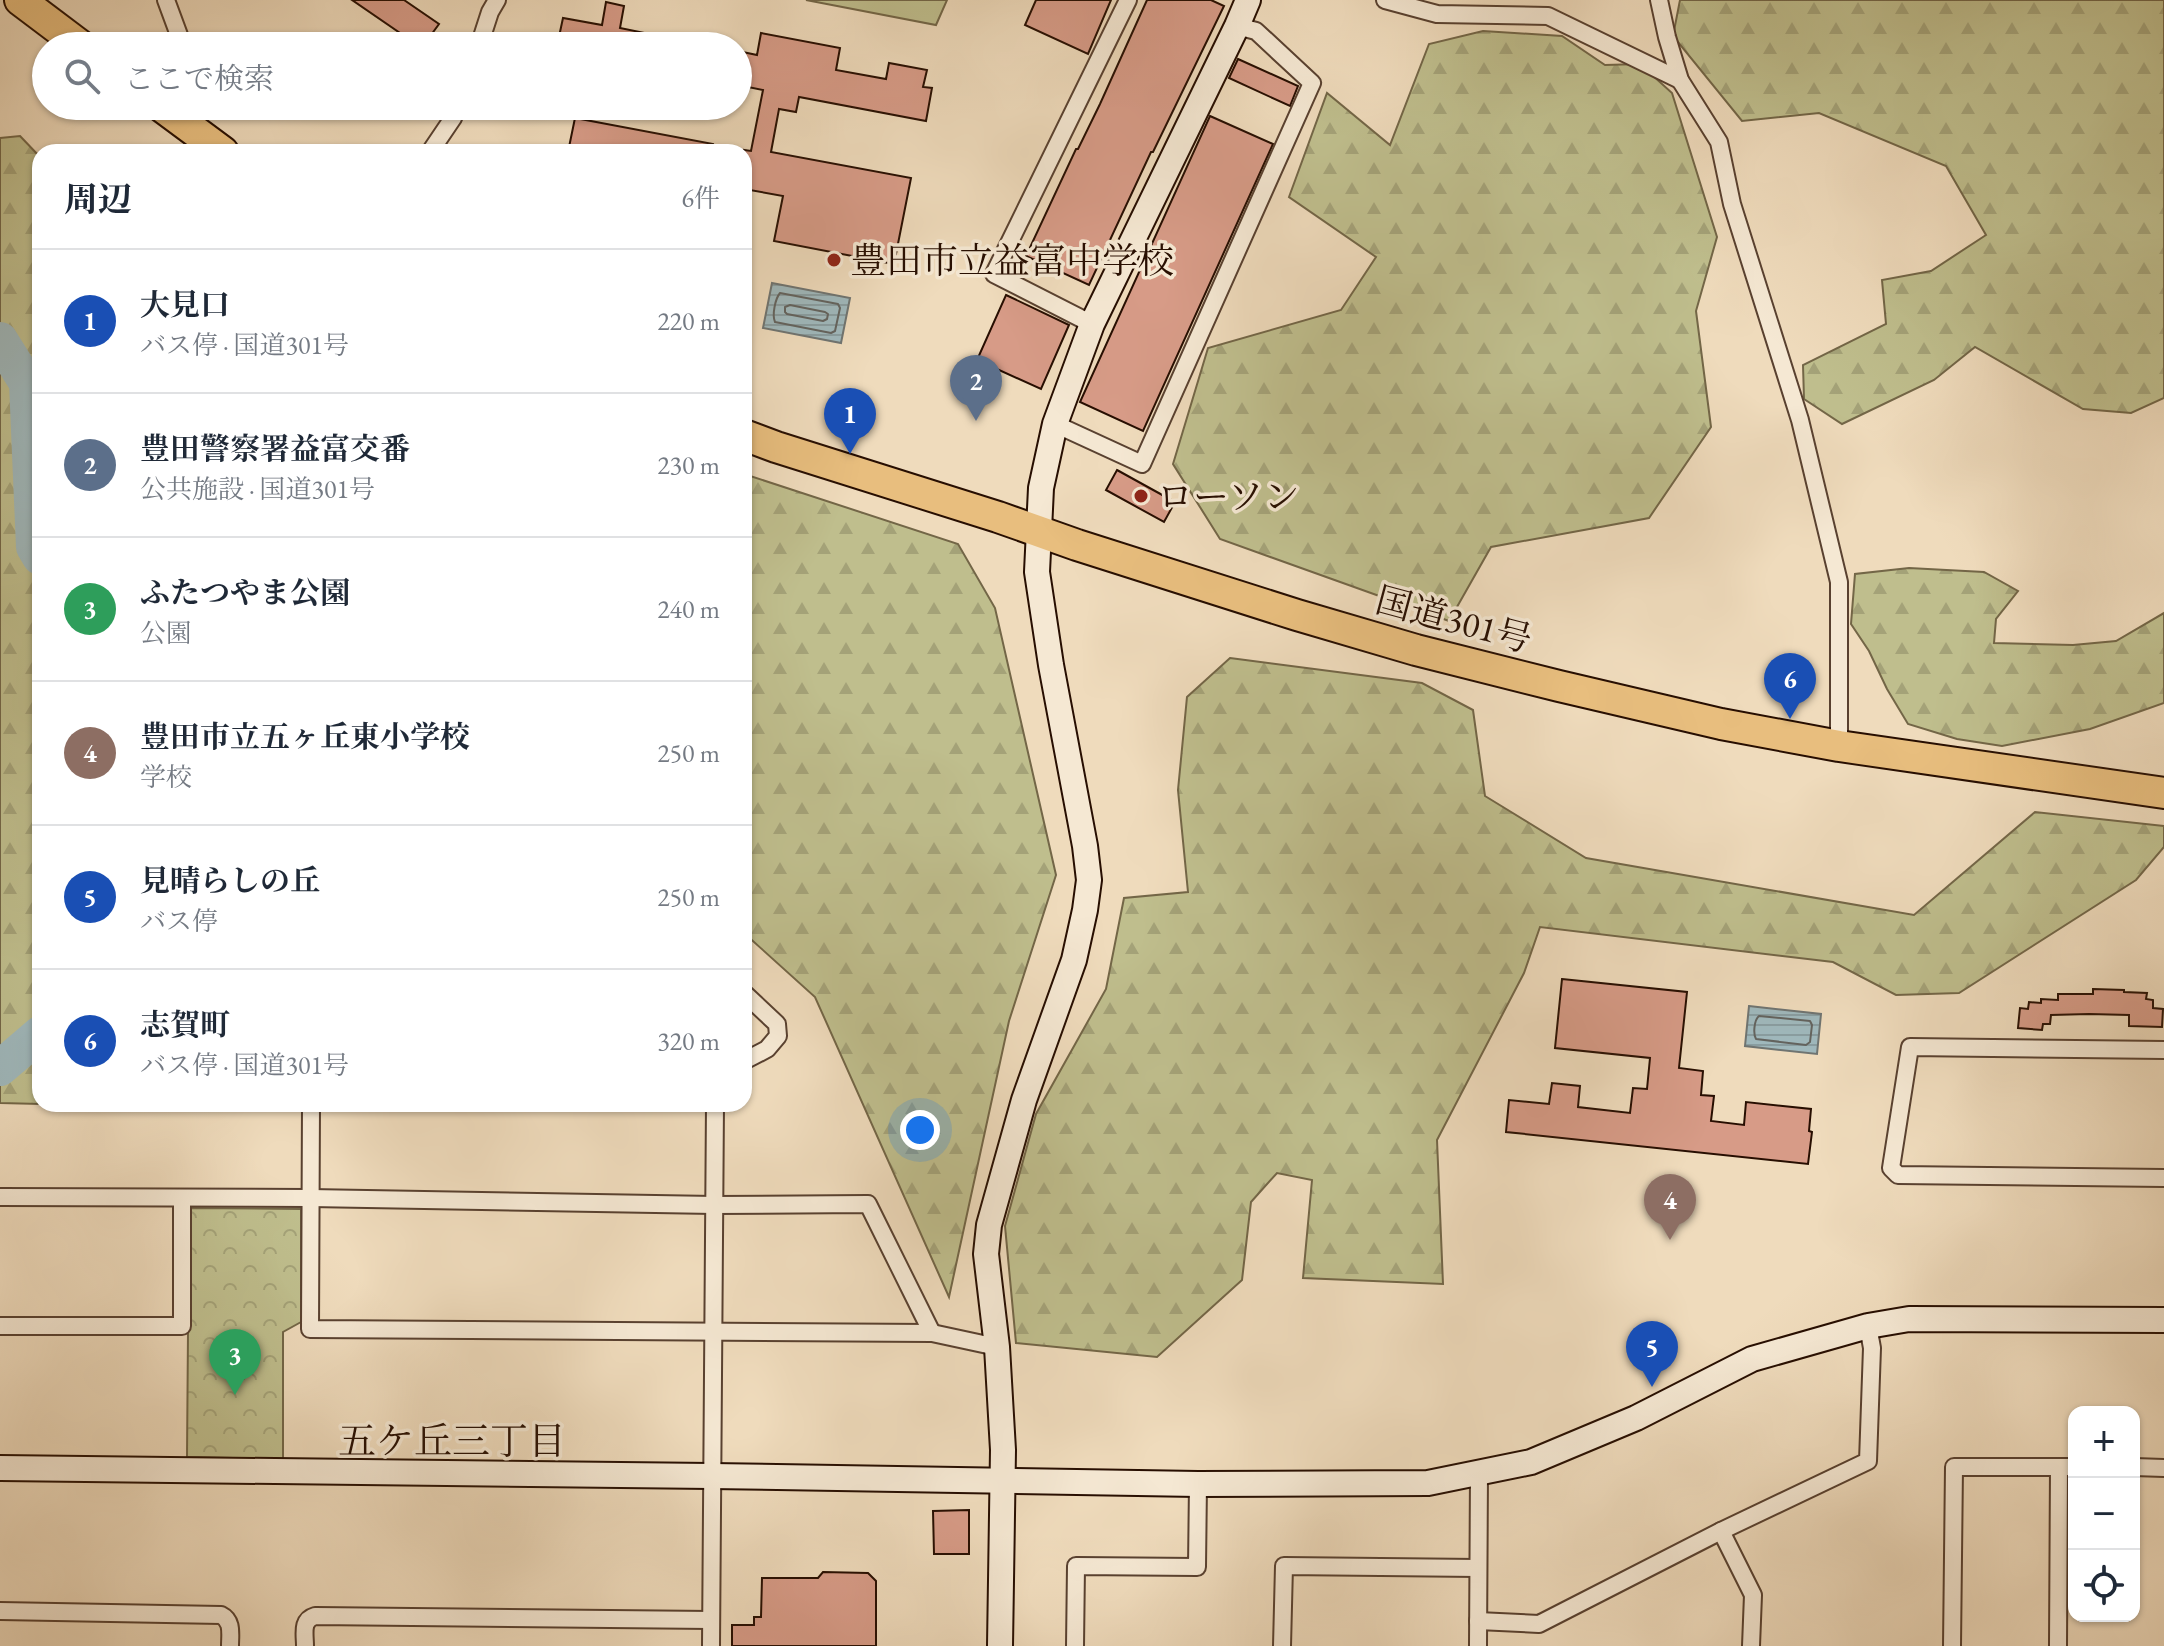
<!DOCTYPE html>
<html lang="ja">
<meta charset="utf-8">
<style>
:root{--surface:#fff;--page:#f6f6f7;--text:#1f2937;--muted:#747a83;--line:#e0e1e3;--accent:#8f2418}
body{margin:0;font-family:"EB Garamond","Noto Serif JP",serif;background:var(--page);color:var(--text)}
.controls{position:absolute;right:24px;bottom:24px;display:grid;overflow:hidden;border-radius:16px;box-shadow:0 2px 6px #0004}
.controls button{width:72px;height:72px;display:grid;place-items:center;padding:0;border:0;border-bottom:2px solid var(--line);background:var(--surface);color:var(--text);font:40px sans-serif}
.you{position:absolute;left:920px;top:1130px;width:28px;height:28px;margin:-20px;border:6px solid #fff;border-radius:50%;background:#1a73e8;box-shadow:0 0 0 12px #1a73e833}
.badge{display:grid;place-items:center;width:52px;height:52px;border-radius:50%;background:var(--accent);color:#fff;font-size:26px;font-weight:700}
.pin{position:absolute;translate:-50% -66px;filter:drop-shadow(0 2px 4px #0008)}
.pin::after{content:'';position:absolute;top:42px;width:28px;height:24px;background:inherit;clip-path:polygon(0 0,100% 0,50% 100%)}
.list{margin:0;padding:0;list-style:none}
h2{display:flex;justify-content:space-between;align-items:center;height:104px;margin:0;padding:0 32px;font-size:34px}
h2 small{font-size:26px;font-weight:400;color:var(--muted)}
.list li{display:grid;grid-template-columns:52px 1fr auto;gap:24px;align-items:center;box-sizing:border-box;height:144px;padding:0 32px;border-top:2px solid var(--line)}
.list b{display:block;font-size:30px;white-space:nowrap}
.list p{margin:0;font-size:26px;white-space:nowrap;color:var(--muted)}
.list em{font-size:26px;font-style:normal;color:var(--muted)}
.icon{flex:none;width:44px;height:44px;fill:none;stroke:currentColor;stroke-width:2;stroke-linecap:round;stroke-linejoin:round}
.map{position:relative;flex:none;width:2164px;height:1646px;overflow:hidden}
.search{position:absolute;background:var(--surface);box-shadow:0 2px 6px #0004;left:32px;top:32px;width:720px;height:88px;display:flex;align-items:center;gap:20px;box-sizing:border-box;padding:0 28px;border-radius:44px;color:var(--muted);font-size:30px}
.panel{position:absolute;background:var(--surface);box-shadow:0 2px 6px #0004;left:32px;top:144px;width:720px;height:968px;border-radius:24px}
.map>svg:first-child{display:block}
.forest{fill:url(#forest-firs);stroke:#736647;stroke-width:2}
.park{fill:url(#park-crowns);stroke:#736647;stroke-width:2}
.garden{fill:#bfbe8d;stroke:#736647;stroke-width:2}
.water{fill:url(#water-rules);stroke:#6f7471;stroke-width:2}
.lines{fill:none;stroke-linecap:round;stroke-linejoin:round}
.shore{stroke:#63635e;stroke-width:2}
.river{stroke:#9fb8bc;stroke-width:36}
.building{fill:#d79b87;stroke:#270e01;stroke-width:2}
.street-casing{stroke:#594130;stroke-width:20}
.secondary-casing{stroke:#270e01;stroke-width:28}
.highway-casing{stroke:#270e01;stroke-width:34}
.street{stroke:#f5e8d3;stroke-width:16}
.secondary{stroke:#f5e8d3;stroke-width:24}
.highway{stroke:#e8be7e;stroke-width:30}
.poi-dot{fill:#8f2418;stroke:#f5e8d3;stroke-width:3}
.labels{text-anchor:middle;stroke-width:7;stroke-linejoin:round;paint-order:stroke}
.poi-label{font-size:36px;fill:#270e01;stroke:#f5e8d3;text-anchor:start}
.street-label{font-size:36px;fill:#270e01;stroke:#f5e8d3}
.neighbourhood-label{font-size:38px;fill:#270e01;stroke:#f5e8d3}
</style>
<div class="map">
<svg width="2164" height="1646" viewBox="0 0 2164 1646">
<defs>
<pattern id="forest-firs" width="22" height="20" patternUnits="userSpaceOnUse" patternTransform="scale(2)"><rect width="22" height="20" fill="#bfbe8d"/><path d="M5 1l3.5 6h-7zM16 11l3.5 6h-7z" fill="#a4a278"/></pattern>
<pattern id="park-crowns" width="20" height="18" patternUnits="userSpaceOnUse" patternTransform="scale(2)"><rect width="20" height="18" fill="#bfbe8d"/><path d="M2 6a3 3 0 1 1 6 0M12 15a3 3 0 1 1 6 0" fill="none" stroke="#a4a278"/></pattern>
<pattern id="water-rules" width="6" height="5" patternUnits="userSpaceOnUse" patternTransform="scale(2)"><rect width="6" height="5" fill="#9fb8bc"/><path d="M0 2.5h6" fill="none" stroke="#899da0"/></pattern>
</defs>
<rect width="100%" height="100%" fill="#efdbbc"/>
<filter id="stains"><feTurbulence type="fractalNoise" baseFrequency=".0025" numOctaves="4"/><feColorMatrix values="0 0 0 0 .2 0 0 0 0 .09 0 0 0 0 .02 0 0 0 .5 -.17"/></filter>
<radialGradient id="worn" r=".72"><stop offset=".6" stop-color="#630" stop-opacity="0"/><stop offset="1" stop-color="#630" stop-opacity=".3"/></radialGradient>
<g class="forest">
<path d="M1680 0H2164V398L2131 413 2083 409 1975 347 1934 380 1842 424 1804 399 1803 365 1886 324 1882 280 1931 271 1986 235 1946 166 1819 113 1742 121 1673 36Z"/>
<path d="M1483 31 1562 36 1605 65 1640 64 1672 93 1717 237 1696 311 1711 427 1649 518 1491 547 1449 621 1220 539 1173 464 1208 348 1341 310 1376 257 1289 197 1327 93 1390 145 1429 44Z"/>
<path d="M20 136 40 157V1104L0 1103V138Z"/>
<path d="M744 474 958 544 995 608 1056 875 1009 1021 949 1297 815 997 744 933Z"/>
<path d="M1909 568 1984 572 2018 591 1996 619 1994 643 2073 645 2116 641 2164 613V703L2090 729 2002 746 1957 739 1908 724 1887 689 1869 651 1851 624 1855 574Z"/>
<path d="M1230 658 1422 683 1473 710 1485 796 1586 858 1914 915 2035 812 2164 826V847L2136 880 1959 993 1896 995 1833 962 1540 927 1524 973 1437 1140 1443 1284 1303 1278 1312 1180 1277 1173 1251 1202 1242 1280 1157 1357 1016 1343 1005 1226 1036 1114 1106 989 1124 898 1188 892 1178 790 1187 697Z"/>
</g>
<path class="park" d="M189 1208 301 1209V1322L283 1332V1459L187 1457Z"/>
<path class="garden" d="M806 0H947L936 25Z"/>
<g class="water">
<path d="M772 283 850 298 841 343 763 328Z"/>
<path d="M1749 1006 1821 1014 1817 1054 1745 1046Z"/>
</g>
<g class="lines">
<g class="shore">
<path d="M780 293 838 304 840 308 835 331 831 333 775 322C772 315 775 299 780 293Z"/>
<path d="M790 305 825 312 828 314 827 319 823 321 787 314 785 312V307Z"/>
<path d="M1759 1016 1810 1021 1812 1025 1810 1042 1806 1045 1756 1039C1753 1034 1754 1020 1759 1016Z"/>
</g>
<g class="river">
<path d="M0 340 27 383 34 547 40 557"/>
<path d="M0 1068 40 1034"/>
</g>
</g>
<g class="building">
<path d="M352 0H404L439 24 423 46H419Z"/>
<path d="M1036 0H1111L1088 54 1025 25Z"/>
<path d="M1147 0H1211L1224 6 1153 152H1151L1089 285 1026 256 1076 149H1078L1100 104Z"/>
<path d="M606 2 624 6 620 28 669 38V46H557L563 18 602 25Z"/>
<path d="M761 33 840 48 836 70 886 79 889 63 927 70 923 87 932 88 926 121 799 97 796 112 779 109 771 152 911 178 894 264 774 241 783 196 744 189V150L751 151 763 90 738 85V51L757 55Z"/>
<path d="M1238 59 1298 86 1290 106 1229 78Z"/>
<path d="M1210 116 1273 144 1143 431 1080 402Z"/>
<path d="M575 118 713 144 712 152H568Z"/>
<path d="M1006 295 1069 325 1041 389 977 360Z"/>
<path d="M1117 470 1175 502 1164 522 1106 490Z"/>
<path d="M1562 979 1687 992 1679 1068 1703 1071 1701 1095 1714 1096 1711 1121 1744 1125 1746 1102 1811 1109 1809 1131 1812 1132 1808 1164 1506 1132 1509 1100 1549 1104 1552 1083 1580 1086 1578 1107 1630 1113 1633 1088 1647 1089 1650 1058 1555 1048Z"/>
<path d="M2093 989 2124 990V992L2147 993 2146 999 2153 1000V1008L2163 1009 2162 1027 2129 1026V1015L2089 1014 2051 1015 2050 1024H2043L2042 1030 2018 1028 2020 1008 2028 1009 2029 1002 2041 1003V999L2058 1000V994H2093Z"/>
<path d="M969 1510V1554H934L933 1511Z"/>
<path d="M823 1572 868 1573 876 1581V1646H732V1625H754V1617H761L762 1578H818Z"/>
</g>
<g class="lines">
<g class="street-casing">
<g id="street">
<path d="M166 0 183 46"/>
<path d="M1385 0 1437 14 1548 16 1680 80"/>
<path d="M1659 0 1667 37 1680 80 1719 142 1732 204 1800 420 1839 582V746"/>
<path d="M479 46 490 12 497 0"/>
<path d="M430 152 453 118 458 106"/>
<path d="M1092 324 994 274 1128 0"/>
<path d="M1055 424 1142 464 1312 83 1256 31 1237 26"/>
<path d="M744 993 777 1024 778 1036 767 1049 744 1061"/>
<path d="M2164 1050 1910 1047 1891 1168 1898 1175 2164 1178"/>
<path d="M311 1104 310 1329 932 1333 997 1347"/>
<path d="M0 1197 310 1198 714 1205 868 1204 932 1333"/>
<path d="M0 1326H182V1198"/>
<path d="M2134 1467 2164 1468"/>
<path d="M1721 1531 1753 1595 1751 1646"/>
<path d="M0 1611 221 1615C233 1621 230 1634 230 1646"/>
<path d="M1478 1621 1539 1624 1721 1531 1868 1461 1872 1348 1868 1326"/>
<path d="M305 1646C305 1634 301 1620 315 1616L711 1620"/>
<path d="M711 1646 715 1104"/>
<path d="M1075 1646 1076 1566 1197 1567 1198 1484"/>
<path d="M1282 1646 1284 1566 1478 1568"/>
<path d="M1478 1646 1479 1474"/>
<path d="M1952 1646 1954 1467H2074"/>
<path d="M2058 1646 2059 1467"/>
</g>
</g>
<g class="secondary-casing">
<g id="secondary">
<path d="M0 1468 711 1476 1198 1484 1428 1483 1531 1462 1636 1418 1752 1359 1868 1326 1909 1319 2164 1320"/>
<path d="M1000 1646 1003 1450 997 1347 986 1254 989 1225 1024 1100 1074 960 1085 910 1089 880 1085 846 1051 665 1037 572 1041 488 1055 424 1092 324 1237 26 1248 0"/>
</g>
</g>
<g class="highway-casing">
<g id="highway">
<path d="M20 0 81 46"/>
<path d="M161 106 223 152"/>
<path d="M744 435 776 447 998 517 1077 545 1297 615 1416 650 1559 686 1721 724 1839 746 2164 793"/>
</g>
</g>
<use href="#street" class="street"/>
<use href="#secondary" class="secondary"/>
<use href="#highway" class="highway"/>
</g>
<g class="poi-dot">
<circle cx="834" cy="260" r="8"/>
<circle cx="1141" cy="496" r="8"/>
</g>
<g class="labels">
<g class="poi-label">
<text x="850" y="273">豊田市立益富中学校</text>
<text x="1157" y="509">ローソン</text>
</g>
<g class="street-label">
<text transform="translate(1454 619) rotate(15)" y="13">国道301号</text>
</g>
<g class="neighbourhood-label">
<text x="452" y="1454">五ケ丘三丁目</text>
</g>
</g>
<rect width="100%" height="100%" filter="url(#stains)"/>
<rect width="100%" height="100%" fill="url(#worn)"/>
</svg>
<div class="controls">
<button>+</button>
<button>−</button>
<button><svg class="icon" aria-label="locate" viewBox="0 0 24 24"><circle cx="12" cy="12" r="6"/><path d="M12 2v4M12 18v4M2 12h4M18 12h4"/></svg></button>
</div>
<div class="you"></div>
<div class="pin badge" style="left:850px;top:454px;background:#1a4fb4">1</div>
<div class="pin badge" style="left:976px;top:421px;background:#5c6f8a">2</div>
<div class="pin badge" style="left:235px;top:1395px;background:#2e9e5b">3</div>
<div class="pin badge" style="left:1670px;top:1240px;background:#8d6e63">4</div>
<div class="pin badge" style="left:1652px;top:1387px;background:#1a4fb4">5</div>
<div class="pin badge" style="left:1790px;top:719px;background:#1a4fb4">6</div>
<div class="search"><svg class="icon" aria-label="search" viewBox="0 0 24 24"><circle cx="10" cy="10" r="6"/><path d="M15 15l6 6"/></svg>ここで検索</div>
<section class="panel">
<h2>周辺<small>6件</small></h2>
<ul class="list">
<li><span class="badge" style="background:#1a4fb4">1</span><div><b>大見口</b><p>バス停 · 国道301号</p></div><em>220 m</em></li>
<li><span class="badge" style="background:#5c6f8a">2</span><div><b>豊田警察署益富交番</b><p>公共施設 · 国道301号</p></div><em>230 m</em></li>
<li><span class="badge" style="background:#2e9e5b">3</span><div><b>ふたつやま公園</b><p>公園</p></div><em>240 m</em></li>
<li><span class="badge" style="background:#8d6e63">4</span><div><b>豊田市立五ヶ丘東小学校</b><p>学校</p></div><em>250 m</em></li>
<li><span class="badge" style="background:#1a4fb4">5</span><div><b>見晴らしの丘</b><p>バス停</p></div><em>250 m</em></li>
<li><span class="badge" style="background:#1a4fb4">6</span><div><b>志賀町</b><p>バス停 · 国道301号</p></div><em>320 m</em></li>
</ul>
</section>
</div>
